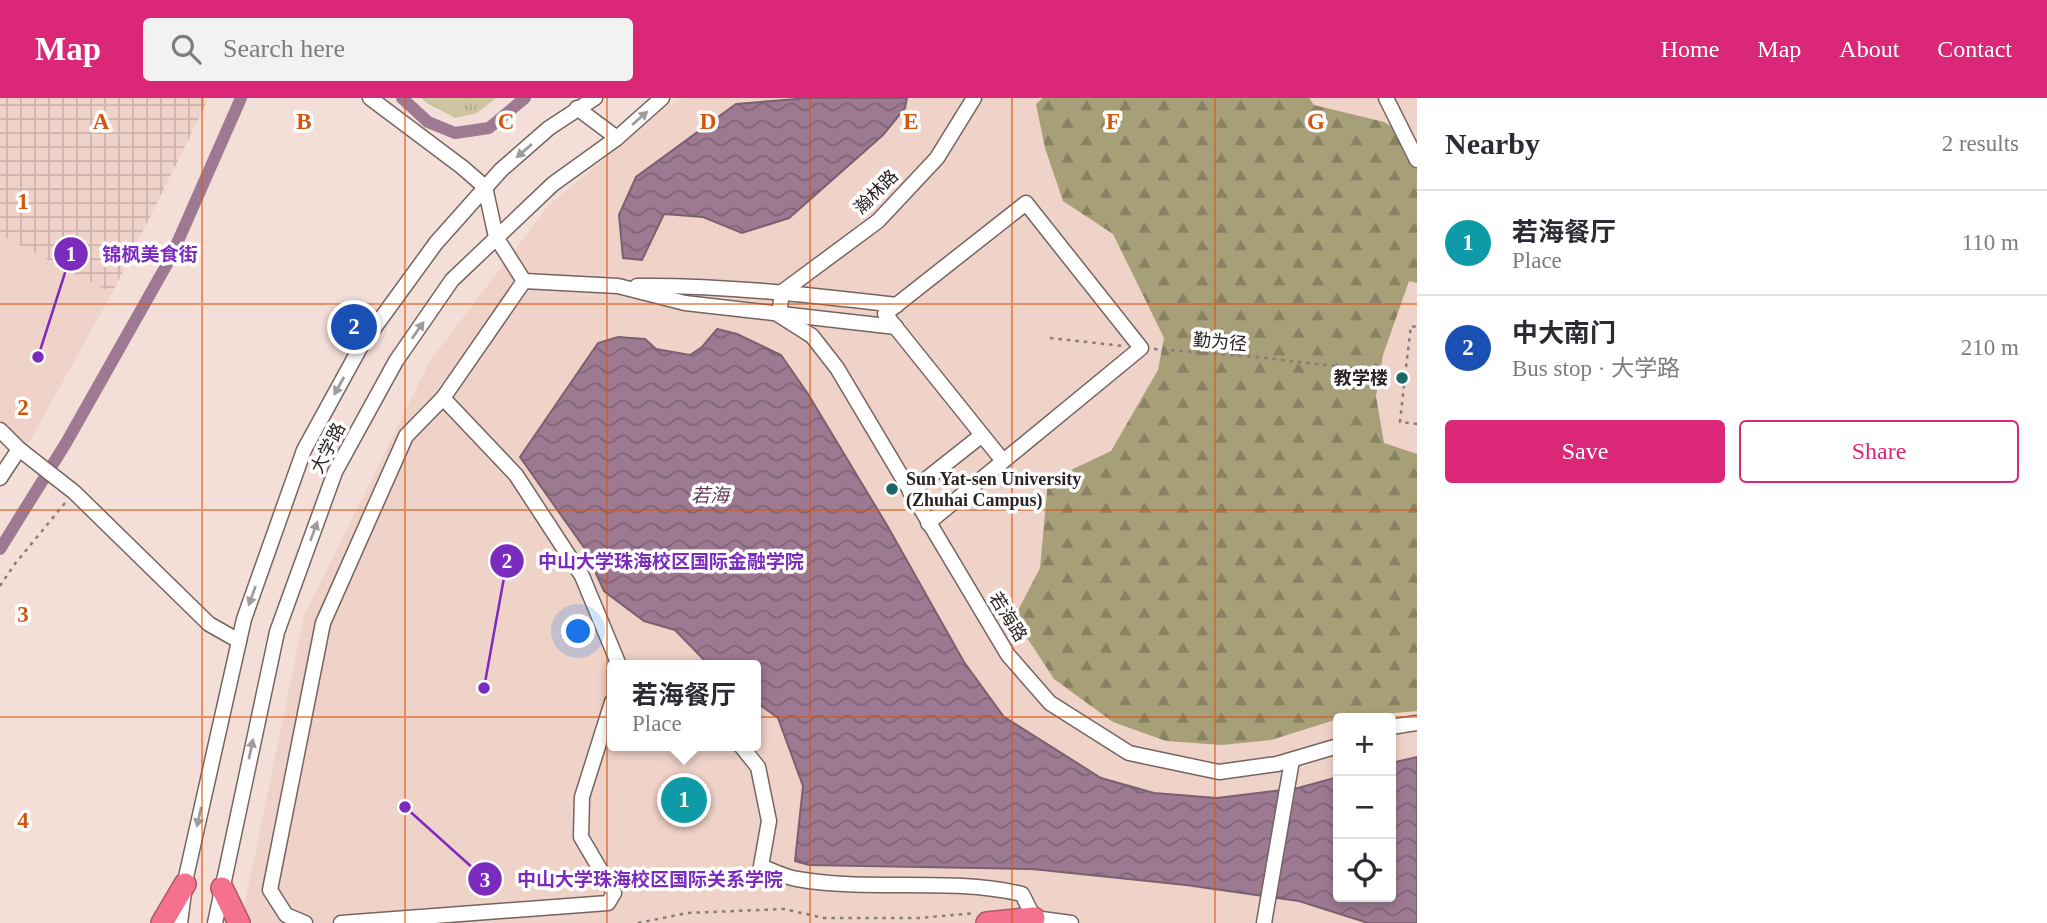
<!DOCTYPE html>
<meta charset="utf-8">
<style>
:root{--surface:#fff;--page:#f2f2f3;--text:#2b2b33;--muted:#7c7c81;--line:#e1e1e2;--accent:#db2777}
body{margin:0;font-family:"Times New Roman","Noto Sans SC",serif;background:var(--page);color:var(--text)}
.controls{position:absolute;right:21px;bottom:21px;display:grid;overflow:hidden;border-radius:7px;box-shadow:0 4px 10px #0003}
.controls button{width:63px;height:63px;display:grid;place-items:center;padding:0;border:0;border-bottom:2px solid var(--line);background:var(--surface);color:var(--text);font:35px sans-serif}
.you{position:absolute;left:579px;top:534px;width:24px;height:24px;margin:-18px;border:5px solid #fff;border-radius:50%;background:#1a73e8;box-shadow:0 0 0 10px #1a73e833}
.badge{display:grid;place-items:center;width:46px;height:46px;border-radius:50%;background:var(--accent);color:#fff;font-size:23px;font-weight:700}
.pin{position:absolute;translate:-50% -50%;border:4px solid #fff;box-shadow:0 2px 7px #0006}
.popup{position:absolute;left:607px;top:562px;width:154px;height:91px;box-sizing:border-box;display:grid;place-content:center;border-radius:7px;background:var(--surface);filter:drop-shadow(0 2px 5px #0005);font-size:23px;white-space:nowrap;color:var(--muted)}
.popup b{font-size:26px;color:var(--text)}
.popup::after{content:'';position:absolute;left:50%;top:100%;margin-left:-14px;border:14px solid transparent;border-top-color:var(--surface)}
.list{margin:0;padding:0;list-style:none}
h2{display:flex;justify-content:space-between;align-items:center;height:91px;margin:0;padding:0 28px;font-size:30px}
h2 small{font-size:23px;font-weight:400;color:var(--muted)}
.list li{display:grid;grid-template-columns:46px 1fr auto;gap:21px;align-items:center;box-sizing:border-box;height:105px;padding:0 28px;border-top:2px solid var(--line)}
.list b{display:block;font-size:26px;white-space:nowrap}
.list p{margin:0;font-size:23px;white-space:nowrap;color:var(--muted)}
.list em{font-size:23px;font-style:normal;color:var(--muted)}
.actions{display:flex;gap:14px;padding:21px 28px}
.actions a{flex:1;padding:16px 0;border:2px solid var(--accent);border-radius:7px;text-align:center;font-size:24px;color:var(--accent)}
.actions .main{background:var(--accent);color:#fff}
.icon{flex:none;width:38px;height:38px;fill:none;stroke:currentColor;stroke-width:2;stroke-linecap:round;stroke-linejoin:round}
.map{position:relative;flex:none;width:1417px;height:825px;overflow:hidden}
header{display:flex;align-items:center;gap:42px;box-sizing:border-box;height:98px;padding:0 35px;background:var(--accent);color:#fff}
header strong{font-size:33px}
nav{display:flex;gap:38px;margin-inline-start:auto;font-size:24px}
.search{width:490px;height:63px;background:var(--page);display:flex;align-items:center;gap:18px;box-sizing:border-box;padding:0 24px;border-radius:7px;color:var(--muted);font-size:26px}
main{display:flex}
aside{flex:1;background:var(--surface)}
.map>svg:first-child{display:block}
.built{fill:#efd2c8;fill-rule:evenodd}
.industrial{fill:url(#industrial-grid)}
.forest{fill:url(#forest-firs)}
.park{fill:url(#park-tufts)}
.water{fill:url(#water-waves);stroke:#7b6070;stroke-width:2}
.lines{fill:none;stroke-linecap:round;stroke-linejoin:round}
.canal{stroke:#9d7a92;stroke-width:12}
.minor-casing{stroke:#76645f;stroke-width:17}
.highway-casing{stroke:#ae5769;stroke-width:24}
.path{stroke:#897b77;stroke-width:2.5;stroke-dasharray:3.5 5;stroke-linecap:butt}
.minor{stroke:#fff;stroke-width:14}
.highway{stroke:#f4728f;stroke-width:21}
.oneway{fill:#a09c9c}
.grid{fill:none;stroke:#d5540e;stroke-width:2;stroke-opacity:0.55}
.poi-dot{fill:#1b6763;stroke:#fff;stroke-width:2.5}
.labels{text-anchor:middle;stroke-width:7;stroke-linejoin:round;paint-order:stroke}
.street-label{font-size:18px;fill:#2c2422;stroke:#fff}
.poi-label{font-size:18px;font-weight:bold;fill:#2c2422;stroke:#fff;text-anchor:end}
.water-label{font-size:19px;font-style:italic;fill:#663659;stroke:#fff}
.grid-label{font-size:23px;text-anchor:middle;font-weight:bold;fill:#d5540e;stroke:#fff;stroke-width:7;stroke-linejoin:round;paint-order:stroke}
.leader{fill:none;stroke:#7b2cbf;stroke-width:2.5}
.callout-dot{fill:#7b2cbf;stroke:#fff;stroke-width:2.5}
.mark-label{font-size:21px;text-anchor:middle;font-weight:bold;fill:#fff}
.callout-label{font-size:19px;text-anchor:middle;font-weight:bold;fill:#7b2cbf;stroke:#fff;stroke-width:7;stroke-linejoin:round;paint-order:stroke}
</style>
<header>
<strong>Map</strong>
<div class="search"><svg class="icon" aria-label="search" viewBox="0 0 24 24"><circle cx="10" cy="10" r="6"/><path d="M15 15l6 6"/></svg>Search here</div>
<nav><a>Home</a><a>Map</a><a>About</a><a>Contact</a></nav>
</header>
<main>
<div class="map">
<svg width="1417" height="825" viewBox="0 0 1417 825">
<defs>
<pattern id="industrial-grid" width="8" height="8" patternUnits="userSpaceOnUse" patternTransform="scale(1.75)"><rect width="8" height="8" fill="#efd2c8"/><path d="M0 4h8M4 0v8" fill="none" stroke="#cdb4ac"/></pattern>
<pattern id="forest-firs" width="22" height="20" patternUnits="userSpaceOnUse" patternTransform="scale(1.75)"><rect width="22" height="20" fill="#a79f78"/><path d="M5 1l3.5 6h-7zM16 11l3.5 6h-7z" fill="#888162"/></pattern>
<pattern id="park-tufts" width="24" height="20" patternUnits="userSpaceOnUse" patternTransform="scale(1.75)"><rect width="24" height="20" fill="#cdc6a1"/><path d="M3 7l-1-3M5 7V3M7 7l1-3M15 17l-1-3M17 17v-4M19 17l1-3" fill="none" stroke="#b0aa8a"/></pattern>
<pattern id="water-waves" width="16" height="10" patternUnits="userSpaceOnUse" patternTransform="scale(1.75)"><rect width="16" height="10" fill="#9d7a92"/><path d="M0 5q4-4 8 0t8 0" fill="none" stroke="#806477"/></pattern>
</defs>
<rect width="100%" height="100%" fill="#f4dfd8"/>
<g class="built">
<path d="M682 0H1417V825H241L304 518 430 263 548 108 666 8ZM612 567H756V648H612ZM1338 620H1391V799H1338Z"/>
<path d="M0 137 112 195 27 348 0 323Z"/>
</g>
<path class="industrial" d="M0 0H209L112 195 0 137Z"/>
<path class="forest" d="M1043 0H1309L1314 7 1384 24 1417 45V185L1409 183 1383 257 1376 298 1384 345 1417 356V613L1341 620 1271 642 1222 647 1166 643 1113 624 1054 581 1014 520 1040 470 1048 383 1111 353 1158 272 1164 240 1113 136 1063 103 1045 50 1036 6Z"/>
<path class="park" d="M421 0H496L477 15 455 20 427 5Z"/>
<g class="water">
<path d="M809 0H907L905 10 883 37 789 120 742 135 703 119 664 116 642 162 623 160 619 117 636 79 736 6Z"/>
<path d="M717 231 737 236 781 257 808 296 888 429 964 564 1004 619 1101 680 1154 695 1217 700 1298 690 1338 679V799H1391V665L1417 659V825H1368L1299 803 1186 787 1032 771 809 767 795 763 803 688 778 620 756 604V567H709L675 532 644 523 604 493 585 451 520 359 598 245 618 239 645 241 656 251 690 257 702 249Z"/>
</g>
<g class="lines">
<g class="canal">
<path d="M402 0 428 24 455 35 489 30 525 0"/>
<path d="M0 451 66 345 171 159 241 0"/>
</g>
<g class="minor-casing">
<g id="minor">
<path d="M370 0 462 69 485 89 496 139 524 183 618 188 685 205 896 229"/>
<path d="M974 0 937 60 878 123 782 194 779 217 812 238 837 270 1008 557 1050 605 1129 655 1219 674 1277 666 1338 648"/>
<path d="M1386 0 1417 62"/>
<path d="M577 10 617 40"/>
<path d="M637 188C724 187 810 197 897 207"/>
<path d="M443 300 516 377 582 478 619 567"/>
<path d="M0 332 19 351"/>
<path d="M0 380 19 351 74 394 209 526 239 543"/>
<path d="M910 394 982 337"/>
<path d="M928 425 1141 250 1026 105 885 216 1003 363"/>
<path d="M1391 629 1417 625"/>
<path d="M741 648 758 669 769 723 761 768C773 773 785 779 797 781 871 794 948 779 1022 796L1034 820 1071 825"/>
<path d="M180 825 186 779 244 521 304 352 361 248 436 145 501 72 549 30 595 0"/>
<path d="M215 825 277 534 335 374 396 263 452 182 553 86 617 40 662 0"/>
<path d="M305 825 286 817 270 792 323 525 406 338 443 300 524 183"/>
<path d="M341 825 608 805 614 795 581 739 582 699 612 604"/>
<path d="M1264 825 1292 662"/>
</g>
</g>
<g class="highway-casing">
<g id="highway">
<path d="M222 790 239 825"/>
<path d="M162 825 185 786"/>
<path d="M987 825 1034 820"/>
</g>
</g>
<g class="path">
<path d="M1050 240 1123 248"/>
<path d="M1154 251 1256 259 1387 274"/>
<path d="M1406 269 1411 228 1417 229"/>
<path d="M1404 287 1400 324 1417 326"/>
<path d="M0 488 14 467 65 405"/>
<path d="M638 825 687 815 784 811 824 820H920L975 815"/>
</g>
<use href="#minor" class="minor"/>
<use href="#highway" class="highway"/>
</g>
<defs><path id="oneway-solid" d="M-6-.8H1V-3.2L6.5 0L1 3.2V.8H-6Z" transform="scale(1.75)"/></defs>
<g class="oneway">
<use href="#oneway-solid" transform="translate(640 20) rotate(-42)"/>
<use href="#oneway-solid" transform="translate(524 53) rotate(139)"/>
<use href="#oneway-solid" transform="translate(418 232) rotate(-55)"/>
<use href="#oneway-solid" transform="translate(339 288) rotate(119)"/>
<use href="#oneway-solid" transform="translate(314 433) rotate(-70)"/>
<use href="#oneway-solid" transform="translate(252 498) rotate(110)"/>
<use href="#oneway-solid" transform="translate(251 651) rotate(-78)"/>
<use href="#oneway-solid" transform="translate(199 719) rotate(103)"/>
</g>
<path class="grid" d="M202 0V825M405 0V825M607 0V825M810 0V825M1012 0V825M1215 0V825M0 206H1417M0 412H1417M0 619H1417"/>
<g class="poi-dot">
<circle cx="1402" cy="280" r="7"/>
<circle cx="892" cy="391" r="7"/>
</g>
<g class="labels">
<g class="street-label">
<text transform="translate(876 94) rotate(-45)" y="6">瀚林路</text>
<text transform="translate(1220 244) rotate(5)" y="6">勤为径</text>
<text transform="translate(328 350) rotate(-63)" y="6">大学路</text>
<text transform="translate(1008 519) rotate(58)" y="6">若海路</text>
</g>
<g class="poi-label">
<text x="1388" y="286">教学楼</text>
<text x="906" y="387" text-anchor="start">Sun Yat-sen University<tspan x="906" dy="21">(Zhuhai Campus)</tspan></text>
</g>
<g class="water-label">
<text x="710" y="404">若海</text>
</g>
</g>
<g class="grid-label">
<text x="101" y="31">A</text>
<text x="304" y="31">B</text>
<text x="506" y="31">C</text>
<text x="708" y="31">D</text>
<text x="911" y="31">E</text>
<text x="1113" y="31">F</text>
<text x="1316" y="31">G</text>
<text x="23" y="111">1</text>
<text x="23" y="317">2</text>
<text x="23" y="524">3</text>
<text x="23" y="730">4</text>
</g>
<path class="leader" d="M38 259L71 156M484 590L507 463M405 709L485 781"/>
<g class="callout-dot">
<circle cx="38" cy="259" r="7"/>
<circle cx="484" cy="590" r="7"/>
<circle cx="405" cy="709" r="7"/>
<circle cx="71" cy="156" r="18"/>
<circle cx="507" cy="463" r="18"/>
<circle cx="485" cy="781" r="18"/>
</g>
<g class="mark-label">
<text x="71" y="163">1</text>
<text x="507" y="470">2</text>
<text x="485" y="789">3</text>
</g>
<g class="callout-label">
<text x="150" y="163">锦枫美食街</text>
<text x="671" y="470">中山大学珠海校区国际金融学院</text>
<text x="650" y="788">中山大学珠海校区国际关系学院</text>
</g>
</svg>
<div class="controls">
<button>+</button>
<button>−</button>
<button><svg class="icon" aria-label="locate" viewBox="0 0 24 24"><circle cx="12" cy="12" r="6"/><path d="M12 2v4M12 18v4M2 12h4M18 12h4"/></svg></button>
</div>
<div class="you"></div>
<div class="pin badge" style="left:684px;top:702px;background:#0f9aa8">1</div>
<div class="popup"><b>若海餐厅</b>Place</div>
<div class="pin badge" style="left:354px;top:229px;background:#1a4fb4">2</div>
</div>
<aside>
<h2>Nearby<small>2 results</small></h2>
<ul class="list">
<li><span class="badge" style="background:#0f9aa8">1</span><div><b>若海餐厅</b><p>Place</p></div><em>110 m</em></li>
<li><span class="badge" style="background:#1a4fb4">2</span><div><b>中大南门</b><p>Bus stop · 大学路</p></div><em>210 m</em></li>
</ul>
<div class="actions"><a class="main">Save</a><a>Share</a></div>
</aside>
</main>
